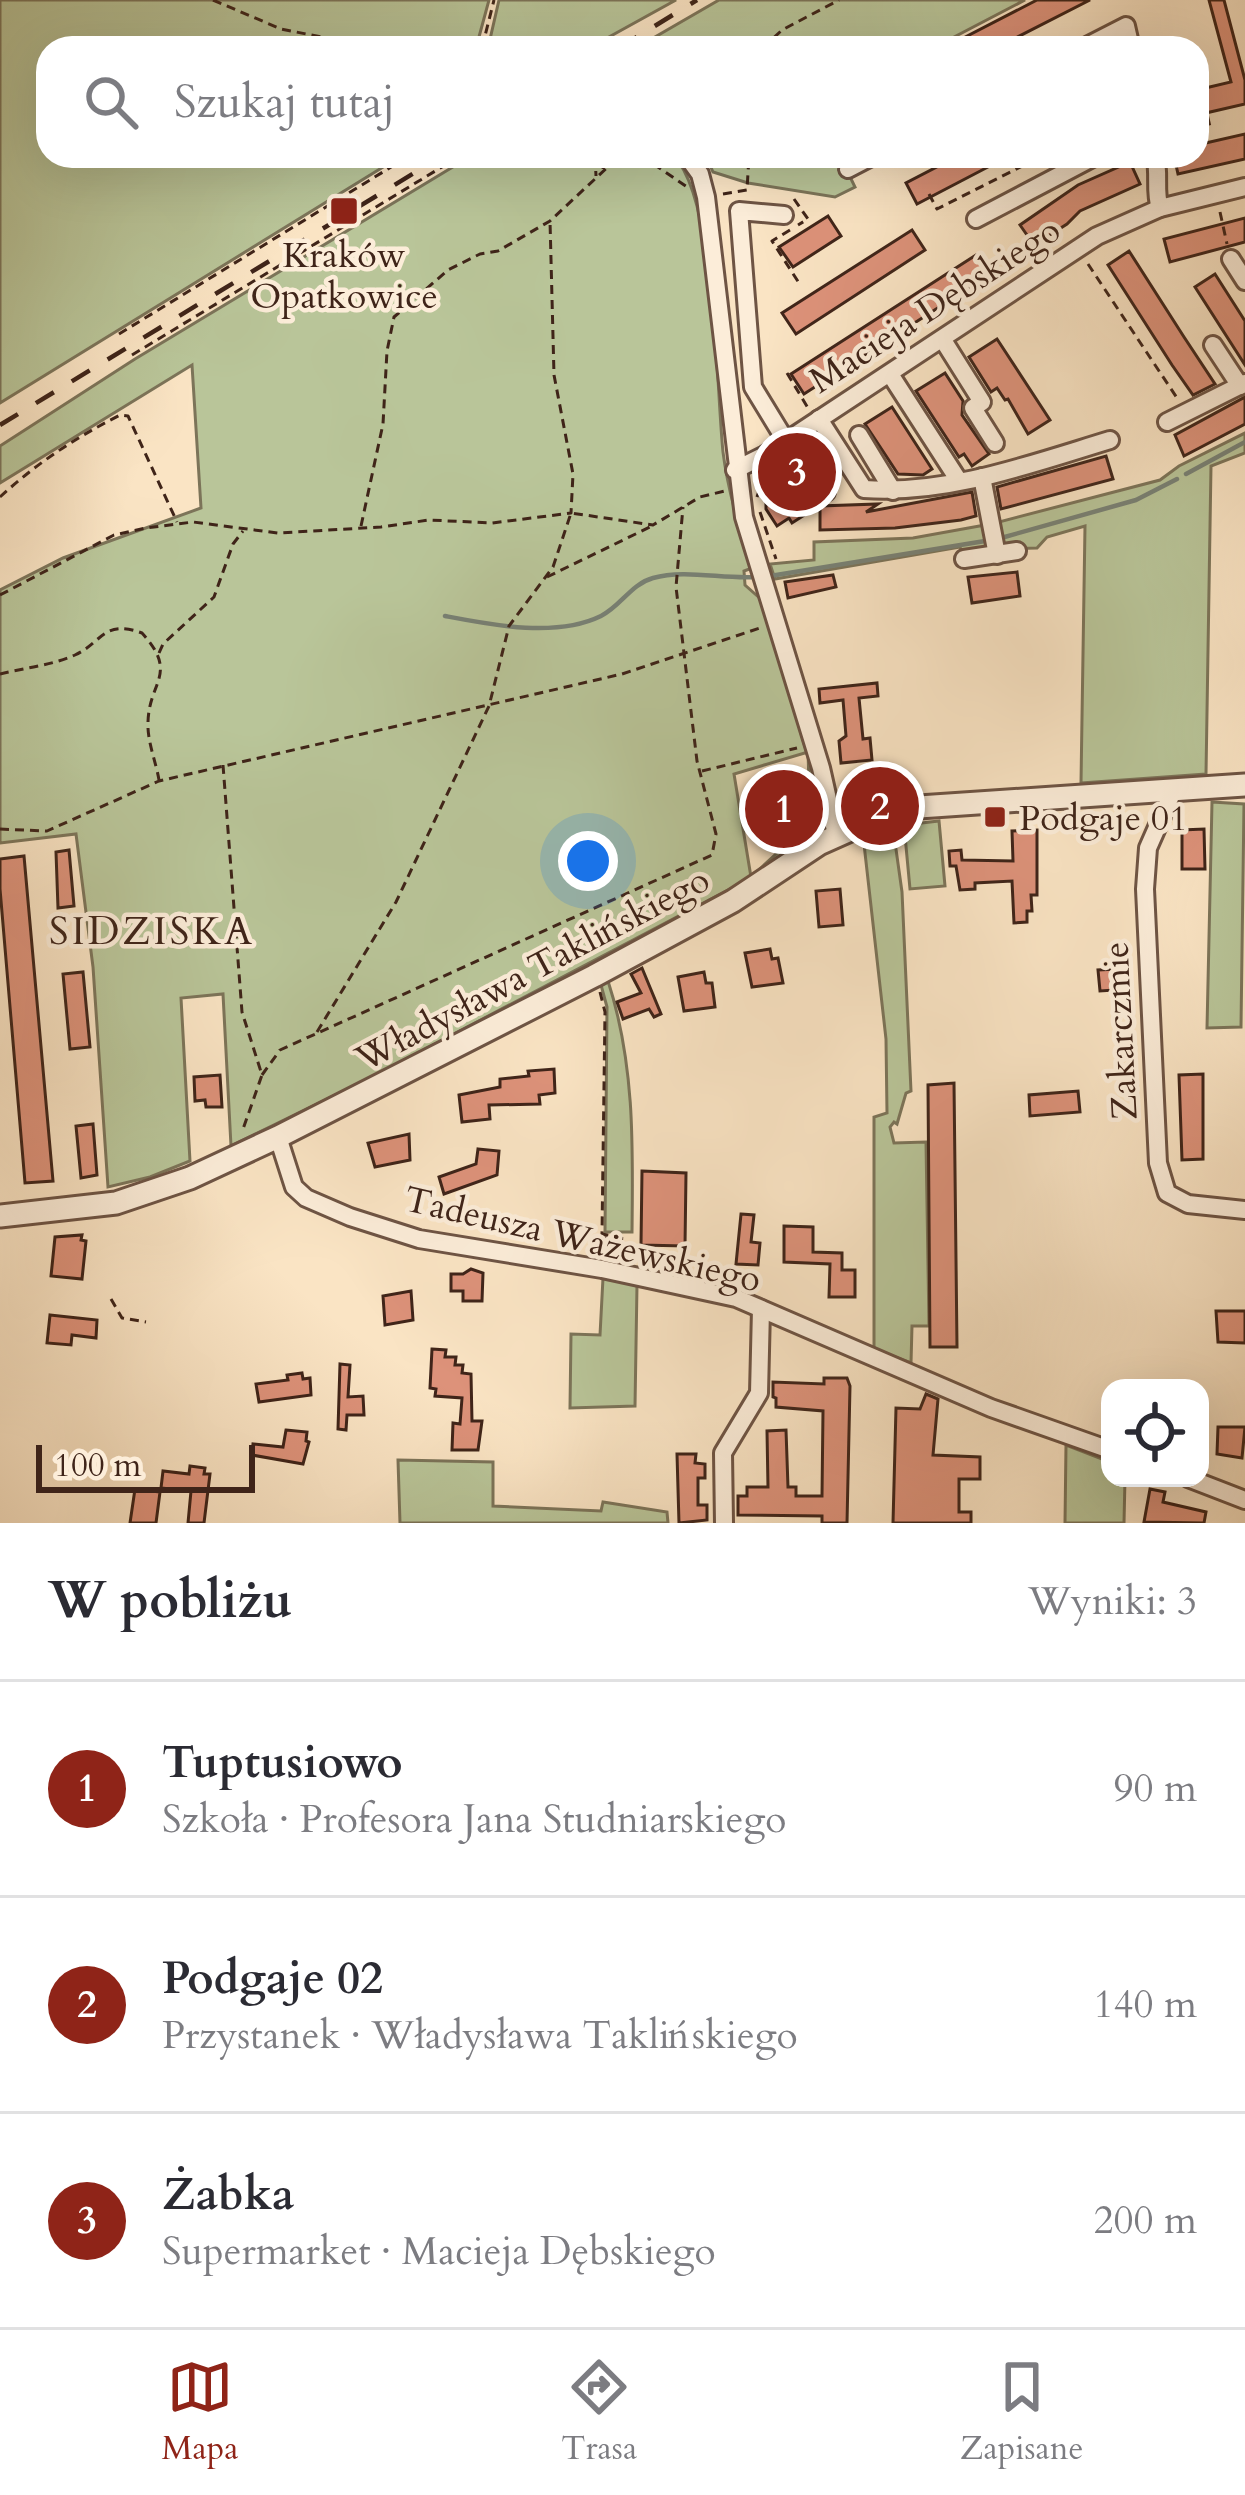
<!DOCTYPE html>
<html lang="pl">
<meta charset="utf-8">
<style>
:root{--surface:#fff;--page:#f2f2f3;--text:#2b2b33;--muted:#7c7c81;--line:#e1e1e2;--accent:#8f2418}
body{margin:0;font-family:Cardo,serif;background:var(--page);color:var(--text)}
.controls{position:absolute;right:36px;bottom:36px;display:grid;overflow:hidden;border-radius:24px;box-shadow:0 12px 48px #0002}
.controls button{width:108px;height:108px;display:grid;place-items:center;padding:0;border:0;border-bottom:3px solid var(--line);background:var(--surface);color:var(--text);font:60px sans-serif}
.scale{position:absolute;left:36px;bottom:30px;width:219px;box-sizing:border-box;padding-left:12px;border:6px solid #3f2419;border-top:0;font-size:33px;line-height:42px;white-space:nowrap;color:#3f2419;-webkit-text-stroke:9px #fcedd9;paint-order:stroke}
.you{position:absolute;left:588px;top:861px;width:42px;height:42px;margin:-30px;border:9px solid #fff;border-radius:50%;background:#1a73e8;box-shadow:0 0 0 18px #1a73e833}
.badge{display:grid;place-items:center;width:78px;height:78px;border-radius:50%;background:var(--accent);color:#fff;font-size:39px;font-weight:700}
.pin{position:absolute;translate:-50% -50%;border:6px solid #fff;box-shadow:0 3px 12px #0006}
.list{margin:0;padding:0;list-style:none}
h2{display:flex;justify-content:space-between;align-items:center;height:156px;margin:0;padding:0 48px;font-size:51px}
h2 small{font-size:39px;font-weight:400;color:var(--muted)}
.list li{display:grid;grid-template-columns:78px 1fr auto;gap:36px;align-items:center;box-sizing:border-box;height:216px;padding:0 48px;border-top:3px solid var(--line)}
.list b{display:block;font-size:45px;white-space:nowrap}
.list p{margin:0;font-size:39px;white-space:nowrap;color:var(--muted)}
.list em{font-size:39px;font-style:normal;color:var(--muted)}
.icon{flex:none;width:66px;height:66px;fill:none;stroke:currentColor;stroke-width:2;stroke-linecap:round;stroke-linejoin:round}
.map{position:relative;flex:none;width:1245px;height:1523px;overflow:hidden}
.search{position:absolute;background:var(--surface);box-shadow:0 12px 48px #0002;left:36px;right:36px;top:36px;height:132px;display:flex;align-items:center;gap:30px;box-sizing:border-box;padding:0 42px;border-radius:36px;color:var(--muted);font-size:45px}
.sheet{height:804px;background:var(--surface)}
nav{display:flex;justify-content:space-around;align-items:center;box-sizing:border-box;height:168px;border-top:3px solid var(--line);background:var(--surface);font-size:33px;color:var(--muted)}
nav a{display:grid;justify-items:center;gap:6px}
nav .on{color:var(--accent)}
.map>svg:first-child{display:block}
.green{fill:#b9c599;stroke:#7c7459;stroke-width:3;fill-rule:evenodd}
.lines{fill:none;stroke-linecap:round;stroke-linejoin:round}
.stream{stroke:#788175;stroke-width:4.5}
.building{fill:#dd927a;stroke:#3f2419;stroke-width:3}
.minor-casing{stroke:#6e5444;stroke-width:22}
.tertiary-casing{stroke:#6e5444;stroke-width:27}
.path{stroke:#3f2419;stroke-width:3;stroke-dasharray:9 6;stroke-linecap:butt}
.minor{stroke:#fcedd9;stroke-width:16}
.tertiary{stroke:#fcedd9;stroke-width:21}
.rail{stroke:#3f2419;stroke-width:4.5;stroke-dasharray:21 21;stroke-linecap:butt}
.poi-dot{fill:#8f2418;stroke:#fcedd9;stroke-width:4.5}
.labels{text-anchor:middle;stroke-width:9;stroke-linejoin:round;paint-order:stroke}
.poi-label{font-size:36px;fill:#3f2419;stroke:#fcedd9}
.street-label{font-size:36px;fill:#3f2419;stroke:#fcedd9}
.neighbourhood-label{font-size:39px;letter-spacing:3px;fill:#3f2419;stroke:#fcedd9}
</style>
<div class="map">
<svg width="1245" height="1523" viewBox="0 0 1245 1523">
<rect width="100%" height="100%" fill="#fae4c4"/>
<filter id="stains"><feTurbulence type="fractalNoise" baseFrequency=".00167" numOctaves="4"/><feColorMatrix values="0 0 0 0 .2 0 0 0 0 .09 0 0 0 0 .02 0 0 0 .5 -.17"/></filter>
<radialGradient id="worn" r=".72"><stop offset=".6" stop-color="#630" stop-opacity="0"/><stop offset="1" stop-color="#630" stop-opacity=".3"/></radialGradient>
<g class="green">
<path d="M0 0H489L476 48H48V156H401L0 403Z"/>
<path d="M499 0H676L589 48H488Z"/>
<path d="M719 0H1025L933 48H636Z"/>
<path d="M471 156H674C716 200 716 385 723 452 728 492 739 529 752 568L744 571 745 585 763 601 822 806C815 844 779 858 749 879L374 1076 231 1146 223 994 181 998 190 1161 150 1177 108 1187 93 967 76 834 0 843V590L63 558 201 508 192 365 0 483V446L135 359ZM808 752 810 816 801 831 751 877 734 774Z"/>
<path d="M706 156H840L855 187 835 197 748 183 713 172Z"/>
<path d="M1245 433V453L1211 466 1206 774 1081 783 1085 526 1047 537 1037 548 1000 549 995 523 1160 480 1179 466Z"/>
<path d="M985 525 991 551 963 557 960 547 775 579 770 564 814 560V542L913 538Z"/>
<path d="M1212 802 1244 804 1241 1027 1207 1028Z"/>
<path d="M939 821 945 886 910 889 904 825Z"/>
<path d="M894 835 902 892 911 1091 906 1093 897 1124 894 1122 890 1127 894 1143 926 1142 929 1326H912L911 1363 874 1349V1117L887 1113 886 1039 864 844Z"/>
<path d="M608 981C635 1064 633 1148 632 1232H605L607 1007 601 985Z"/>
<path d="M603 1278 637 1285 635 1406 570 1408 571 1334 600 1335Z"/>
<path d="M1066 1445 1110 1462V1478H1125L1124 1523H1065Z"/>
<path d="M398 1460 493 1462V1506L601 1511 603 1502 667 1512 668 1523H400Z"/>
</g>
<g class="lines">
<g class="stream">
<path d="M1186 474 1245 442"/>
<path d="M1001 538 1136 500 1177 479"/>
<path d="M770 576 985 541"/>
<path d="M445 616C492 625 556 638 601 616 621 606 631 584 653 578 684 569 722 579 754 577"/>
</g>
</g>
<g class="building">
<path d="M1037 0H1090L996 48H944Z"/>
<path d="M1209 0H1224L1245 80V104L1197 115V90L1231 82Z"/>
<path d="M1245 134V159L1178 174 1174 156H1197V145Z"/>
<path d="M958 156H1009L917 204 906 183Z"/>
<path d="M1130 162 1140 184 1080 211 1067 224 1034 245 1020 225 1078 185Z"/>
<path d="M828 216 841 236 793 267 779 247Z"/>
<path d="M1245 218V242L1170 262 1164 239Z"/>
<path d="M912 230 925 250 796 334 782 313Z"/>
<path d="M1129 251 1184 337 1215 384 1193 395 1172 365 1108 265Z"/>
<path d="M976 255 989 275 804 394 791 374Z"/>
<path d="M1215 274 1245 321V365L1195 287Z"/>
<path d="M997 339 1050 420 1028 434 1008 399 1005 400 997 388 991 392 969 357Z"/>
<path d="M945 373 963 401 962 415 989 454 972 466 964 454 959 457 916 391Z"/>
<path d="M1245 397V424L1184 456 1175 435Z"/>
<path d="M892 407 932 469 923 475 898 474 865 424Z"/>
<path d="M1106 456 1113 479 1001 509 997 487Z"/>
<path d="M793 471 817 507 792 523 789 518 777 526 766 509V493Z"/>
<path d="M972 492 976 516 961 520 895 528 820 530V506L878 504 866 512Z"/>
<path d="M1017 572 1020 596 972 603 968 577Z"/>
<path d="M833 575 836 587 788 598 785 582Z"/>
<path d="M877 683 878 696 859 698 863 739 870 738 872 760 841 763 839 741 846 736 843 700 820 703 819 689Z"/>
<path d="M795 773 794 820 773 819 769 816V802H773V794H781L779 775Z"/>
<path d="M1204 829 1205 869H1182V830Z"/>
<path d="M1037 830V895H1031L1032 911H1027V922L1014 923 1012 881 975 883V889L960 890 956 866H950L949 851 961 850 962 860 1013 861 1012 831Z"/>
<path d="M69 850 74 906 58 908 56 852Z"/>
<path d="M24 856 53 1181 25 1183 0 889V859Z"/>
<path d="M840 889 843 925 819 927 816 891Z"/>
<path d="M770 949 772 959 778 958 783 983 752 987 745 953Z"/>
<path d="M1127 951 1130 989 1100 991 1098 970 1116 969 1115 952Z"/>
<path d="M642 968 661 1014 654 1017 649 1009 623 1019 617 1002 641 993 631 974Z"/>
<path d="M83 972 90 1047 70 1049 63 974Z"/>
<path d="M704 972 706 983H712L715 1007 684 1011 678 977Z"/>
<path d="M554 1069 555 1093 539 1095 540 1104 489 1105 490 1119 462 1122 459 1095 500 1087V1079L529 1076 528 1071Z"/>
<path d="M1203 1074V1159L1182 1160 1179 1075Z"/>
<path d="M220 1075 222 1107H206L205 1100 195 1101 194 1077Z"/>
<path d="M954 1083 957 1347H930L928 1085Z"/>
<path d="M1078 1091 1080 1112 1030 1116 1029 1095Z"/>
<path d="M93 1124 97 1175 81 1178 76 1126Z"/>
<path d="M409 1134 410 1160 375 1167 368 1143Z"/>
<path d="M478 1149 499 1151 497 1175 444 1194 439 1177 476 1164Z"/>
<path d="M642 1171 686 1173 685 1246 641 1245Z"/>
<path d="M741 1214 754 1215 751 1242 760 1243 758 1265 736 1264Z"/>
<path d="M784 1226 813 1227V1252L842 1253V1270H855V1297H829L830 1264 784 1262Z"/>
<path d="M82 1235 81 1240 86 1241 82 1279 51 1276 55 1237Z"/>
<path d="M471 1269 483 1273 482 1301H463V1291H451V1274H463Z"/>
<path d="M411 1291 413 1320 385 1325 383 1296Z"/>
<path d="M1216 1311H1245V1343L1218 1342Z"/>
<path d="M50 1315 97 1320 96 1338 72 1335 71 1345 47 1343Z"/>
<path d="M432 1349 446 1350 445 1357H456L455 1365H463L462 1373 471 1374 472 1421H482L478 1450H452L453 1423 460 1424 462 1398 435 1396 436 1389 430 1388Z"/>
<path d="M340 1364 350 1365 348 1397 363 1396 364 1415H347L346 1430 338 1429Z"/>
<path d="M302 1373 303 1379 310 1378 311 1395 259 1402 256 1384 288 1380 287 1375Z"/>
<path d="M824 1378H847L850 1386 847 1523H822V1516L738 1515V1496H747V1487H768L767 1431 786 1430 788 1487H796V1496H822L823 1411 776 1407V1398L773 1397V1382L824 1384Z"/>
<path d="M926 1394 938 1399 933 1455 980 1457V1479H959V1512H971V1523H893L896 1408 920 1409Z"/>
<path d="M1218 1427H1245L1242 1458 1217 1454Z"/>
<path d="M286 1430 307 1432 306 1441 309 1442 303 1464 252 1455 253 1444 283 1447Z"/>
<path d="M677 1454H696L695 1463 705 1464V1478H698V1505H707V1520L679 1523Z"/>
<path d="M190 1466 205 1468 204 1474H210L204 1523H188L191 1491 161 1488 163 1471 189 1474Z"/>
<path d="M135 1489 160 1492 156 1523H130Z"/>
<path d="M1150 1489 1165 1492 1163 1502 1206 1512 1204 1523 1144 1522Z"/>
</g>
<g class="lines">
<g class="minor-casing">
<g id="minor">
<path d="M1083 48 1126 26 1131 48"/>
<path d="M687 156 700 174 706 197 744 517 821 768 836 835"/>
<path d="M1155 156C1160 174 1154 191 1160 208"/>
<path d="M848 169 873 156"/>
<path d="M784 215 739 211 753 387 781 433 797 445 826 492"/>
<path d="M976 219 1096 156"/>
<path d="M1231 259 1245 281"/>
<path d="M943 340 982 402 973 408 995 443"/>
<path d="M1213 345 1240 386"/>
<path d="M890 374 959 481"/>
<path d="M819 419 864 489C947 495 1031 464 1110 440"/>
<path d="M1167 422 1245 383"/>
<path d="M859 435 893 491"/>
<path d="M735 470 765 455 1097 236 1160 208 1245 187"/>
<path d="M982 477 997 555"/>
<path d="M964 559 1017 551"/>
<path d="M1174 789 1148 848 1145 889 1158 1163 1167 1193 1188 1204 1245 1210"/>
<path d="M278 1137 294 1187 306 1198 350 1217 419 1239 602 1269 736 1298 991 1408 1110 1450"/>
<path d="M1188 1478 1245 1500"/>
<path d="M724 1523 723 1453 759 1393 761 1309"/>
</g>
</g>
<g class="tertiary-casing">
<path id="tertiary" d="M0 1216 116 1203 190 1178 278 1137 594 976 733 901 819 844 875 819 919 807 1245 785"/>
</g>
<g class="path">
<path d="M213 0 281 29 377 48"/>
<path d="M482 48 494 0"/>
<path d="M763 48 782 30 839 0"/>
<path d="M1197 130 1210 127 1206 109"/>
<path d="M595 156 596 176"/>
<path d="M603 169 605 156"/>
<path d="M723 194 747 190 749 156"/>
<path d="M929 194 937 209 1042 156"/>
<path d="M794 199 808 219 798 225"/>
<path d="M1220 212 1227 244"/>
<path d="M790 230 772 241 799 283"/>
<path d="M1088 264 1179 401"/>
<path d="M119 334 409 156"/>
<path d="M132 355 460 156"/>
<path d="M787 373 808 408"/>
<path d="M0 497C37 463 75 438 120 415L128 416 177 522"/>
<path d="M757 497 761 485 794 466"/>
<path d="M760 512 776 559"/>
<path d="M361 526 383 424 387 351 394 317 448 270 480 254 498 251 550 221 611 164 637 159 655 165 687 187"/>
<path d="M547 577 652 526"/>
<path d="M0 595 114 535 146 528 193 522 278 533 381 527 429 520 492 523 571 513 573 474 554 375 550 221"/>
<path d="M159 653 163 644 214 597 233 544 243 531"/>
<path d="M0 674C24 668 53 665 75 655 103 642 103 619 142 633 179 674 149 681 148 722 147 741 156 762 159 780"/>
<path d="M223 765 242 1012 262 1075 242 1132"/>
<path d="M702 771 797 748"/>
<path d="M0 829 47 831 159 781 622 674 763 627"/>
<path d="M600 992 605 1012 602 1234 626 1239 605 1238 606 1242H625L626 1246 602 1245V1255"/>
<path d="M317 1032 396 902 489 706 509 626 553 567 571 513 653 525 700 497 725 491"/>
<path d="M262 1075 280 1050 712 855 716 834 697 761 676 587 683 507"/>
<path d="M111 1299 122 1318 146 1322"/>
</g>
<use href="#minor" class="minor"/>
<use href="#tertiary" class="tertiary"/>
<g class="rail">
<path d="M619 48 697 0"/>
<path d="M0 425 442 156"/>
</g>
</g>
<g class="poi-dot">
<rect x="329" y="196" width="30" height="30" rx="6"/>
<rect x="983" y="805" width="24" height="24" rx="6"/>
</g>
<g class="labels">
<g class="poi-label">
<text x="344" y="267">Kraków<tspan x="344" dy="41">Opatkowice</tspan></text>
<text x="1019" y="830" text-anchor="start">Podgaje 01</text>
</g>
<g class="street-label">
<text transform="translate(934 304) rotate(-33)" y="13">Macieja Dębskiego</text>
<text transform="translate(532 968) rotate(-28)" y="13">Władysława Taklińskiego</text>
<text transform="translate(1119 1031) rotate(-93)" y="13">Zakarczmie</text>
<text transform="translate(583 1238) rotate(13)" y="13">Tadeusza Ważewskiego</text>
</g>
<g class="neighbourhood-label">
<text x="152" y="944">SIDZISKA</text>
</g>
</g>
<rect width="100%" height="100%" filter="url(#stains)"/>
<rect width="100%" height="100%" fill="url(#worn)"/>
</svg>
<div class="controls">
<button><svg class="icon" aria-label="locate" viewBox="0 0 24 24"><circle cx="12" cy="12" r="6"/><path d="M12 2v4M12 18v4M2 12h4M18 12h4"/></svg></button>
</div>
<div class="scale">100 m</div>
<div class="you"></div>
<div class="pin badge" style="left:784px;top:809px">1</div>
<div class="pin badge" style="left:880px;top:806px">2</div>
<div class="pin badge" style="left:797px;top:472px">3</div>
<div class="search"><svg class="icon" aria-label="search" viewBox="0 0 24 24"><circle cx="10" cy="10" r="6"/><path d="M15 15l6 6"/></svg>Szukaj tutaj</div>
</div>
<section class="sheet">
<h2>W pobliżu<small>Wyniki: 3</small></h2>
<ul class="list">
<li><span class="badge">1</span><div><b>Tuptusiowo</b><p>Szkoła · Profesora Jana Studniarskiego</p></div><em>90 m</em></li>
<li><span class="badge">2</span><div><b>Podgaje 02</b><p>Przystanek · Władysława Taklińskiego</p></div><em>140 m</em></li>
<li><span class="badge">3</span><div><b>Żabka</b><p>Supermarket · Macieja Dębskiego</p></div><em>200 m</em></li>
</ul>
</section>
<nav>
<a class="on"><svg class="icon" aria-label="map" viewBox="0 0 24 24"><path d="M3 6l6-2 6 2 6-2v14l-6 2-6-2-6 2zM9 4v14M15 6v14"/></svg>Mapa</a>
<a><svg class="icon" aria-label="directions" viewBox="0 0 24 24"><path d="M12 3l9 9-9 9-9-9zM9 14v-3h6M13 9l2 2-2 2"/></svg>Trasa</a>
<a><svg class="icon" aria-label="saved" viewBox="0 0 24 24"><path d="M7 4h10v16l-5-4-5 4z"/></svg>Zapisane</a>
</nav>
